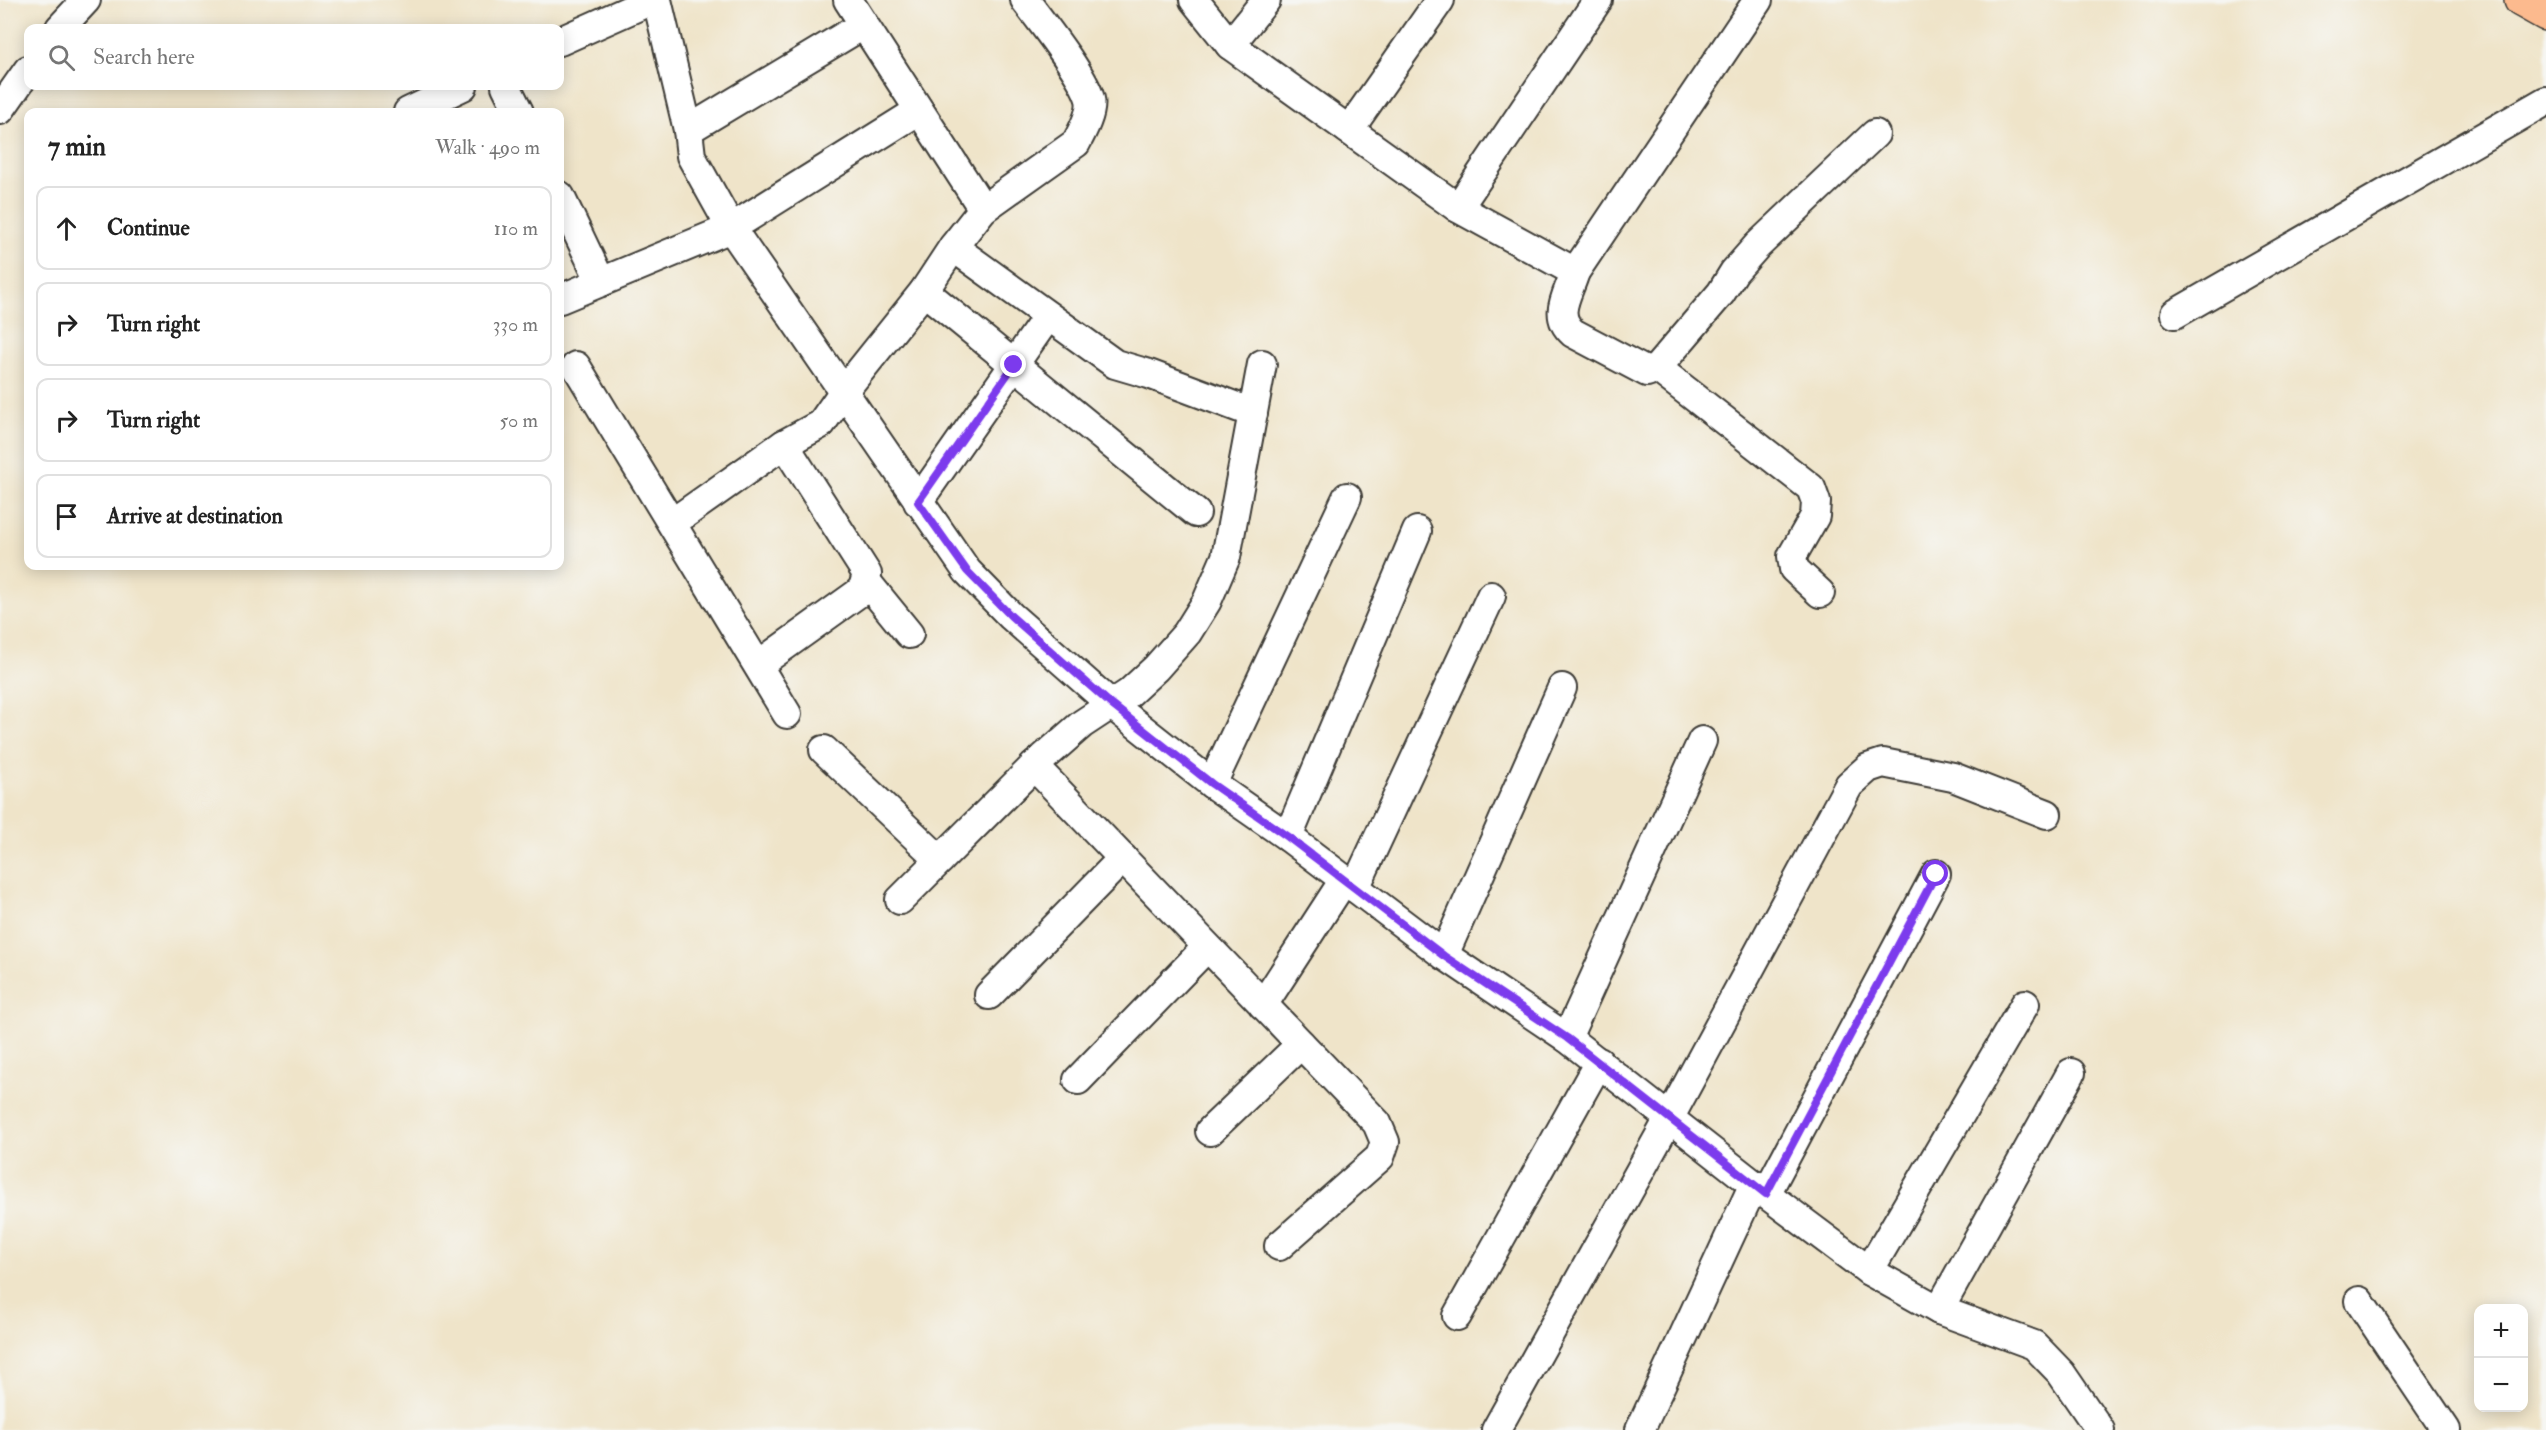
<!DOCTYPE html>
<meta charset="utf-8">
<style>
:root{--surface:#fff;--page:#f6f6f6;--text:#222;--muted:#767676;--line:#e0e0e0}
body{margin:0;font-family:"IM FELL Double Pica",serif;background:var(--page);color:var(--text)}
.controls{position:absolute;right:18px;bottom:18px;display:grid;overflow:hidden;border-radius:12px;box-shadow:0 3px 15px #0003}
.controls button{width:54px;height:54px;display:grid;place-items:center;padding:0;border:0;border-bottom:2px solid var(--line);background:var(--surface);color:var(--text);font:30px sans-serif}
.stop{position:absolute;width:18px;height:18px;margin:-14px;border:4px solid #7c3aed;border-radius:50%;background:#fff}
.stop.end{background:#7c3aed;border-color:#fff;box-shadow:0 2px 6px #0008}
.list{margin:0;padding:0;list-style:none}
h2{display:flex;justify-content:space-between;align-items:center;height:78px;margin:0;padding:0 24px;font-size:26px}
h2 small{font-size:20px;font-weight:400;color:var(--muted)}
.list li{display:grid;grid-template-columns:39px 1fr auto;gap:18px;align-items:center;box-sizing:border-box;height:84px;margin:0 12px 12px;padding:0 12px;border:2px solid var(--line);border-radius:12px}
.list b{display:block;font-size:22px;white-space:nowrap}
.list em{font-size:20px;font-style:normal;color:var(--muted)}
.icon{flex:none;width:33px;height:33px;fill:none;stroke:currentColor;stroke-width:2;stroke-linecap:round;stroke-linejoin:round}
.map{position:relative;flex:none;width:2546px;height:1430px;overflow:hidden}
.search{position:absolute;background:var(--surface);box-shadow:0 3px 15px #0003;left:24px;top:24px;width:540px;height:66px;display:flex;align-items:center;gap:15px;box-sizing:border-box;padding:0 21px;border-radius:12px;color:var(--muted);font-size:22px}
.panel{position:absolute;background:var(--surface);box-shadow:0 3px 15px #0003;left:24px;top:108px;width:540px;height:462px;border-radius:12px}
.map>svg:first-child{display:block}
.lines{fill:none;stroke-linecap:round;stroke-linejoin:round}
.minor-casing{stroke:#3c3a36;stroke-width:32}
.major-casing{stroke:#3c3a36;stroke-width:36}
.minor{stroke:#fff;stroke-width:28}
.major{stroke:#fcba8e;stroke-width:33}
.route{stroke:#7c3aed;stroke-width:8}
</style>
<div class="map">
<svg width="2546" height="1430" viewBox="0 0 2546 1430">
<rect width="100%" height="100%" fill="#f6f6f2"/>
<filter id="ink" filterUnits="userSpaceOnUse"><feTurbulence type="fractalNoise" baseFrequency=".0167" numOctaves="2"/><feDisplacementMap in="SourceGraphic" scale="12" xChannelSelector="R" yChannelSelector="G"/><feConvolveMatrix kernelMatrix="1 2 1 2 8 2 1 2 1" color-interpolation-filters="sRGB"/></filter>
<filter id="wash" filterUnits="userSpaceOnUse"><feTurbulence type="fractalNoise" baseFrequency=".008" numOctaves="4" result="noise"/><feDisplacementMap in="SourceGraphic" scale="24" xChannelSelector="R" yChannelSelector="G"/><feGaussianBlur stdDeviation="1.35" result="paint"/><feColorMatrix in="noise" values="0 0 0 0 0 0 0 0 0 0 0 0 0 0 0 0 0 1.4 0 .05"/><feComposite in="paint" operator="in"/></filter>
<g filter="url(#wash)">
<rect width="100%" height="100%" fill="#efe4c9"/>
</g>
<g filter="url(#ink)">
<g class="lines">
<g class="minor-casing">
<g id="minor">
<path d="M657 0 688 130 691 156 731 228 967 571 1011 616 1112 705 1212 784 1288 837 1444 955 1567 1038 1766 1194 1869 1271 1939 1310 2034 1345 2061 1373 2100 1430"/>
<path d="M848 0 983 209"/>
<path d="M1194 0 1230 45 1458 208 1575 272"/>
<path d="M1758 0 1575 272C1568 295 1552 315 1573 333L1647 372 1657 368 1721 293 1734 272 1757 246 1875 134"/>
<path d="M60 28 86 0"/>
<path d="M560 41 652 0"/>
<path d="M1230 45 1266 0"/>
<path d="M506 86 519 112"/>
<path d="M0 110 28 70"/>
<path d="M408 112 463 86"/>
<path d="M688 130 863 25"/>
<path d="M1349 130 1440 0"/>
<path d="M560 196 601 282"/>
<path d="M1458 208 1598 0"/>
<path d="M953 247 1115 364 1149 374 1253 413"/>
<path d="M924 291 1196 513"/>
<path d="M560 299 731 228 918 111"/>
<path d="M2175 314 2546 101"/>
<path d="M576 366 787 714"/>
<path d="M1657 368 1811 488 1816 502 1815 516 1792 556 1794 569 1820 593"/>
<path d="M918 502 1048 316"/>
<path d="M672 523 784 444 821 424 844 391 924 291 953 247 983 209 1076 143C1082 132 1093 112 1090 99 1083 74 1042 23 1025 0"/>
<path d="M866 581 909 634"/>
<path d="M758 665 857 594 863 588 867 574 784 444"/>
<path d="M824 750 940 860"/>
<path d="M1034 766 1377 1123 1385 1142 1380 1157 1279 1246"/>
<path d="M1212 784 1347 497"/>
<path d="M1288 837 1417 531"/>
<path d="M1355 888 1491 596"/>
<path d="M900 900 1034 766 1082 724 1129 693 1156 668 1187 633 1207 601 1226 557 1262 364"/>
<path d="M1444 955 1562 688"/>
<path d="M989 995 1123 858"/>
<path d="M1263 1005 1344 880"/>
<path d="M1567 1038 1702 741"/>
<path d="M1078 1080 1207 947"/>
<path d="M1210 1131 1301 1044"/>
<path d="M1766 1194 1936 874"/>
<path d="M1869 1271 2025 1004"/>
<path d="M2359 1301 2446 1430"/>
<path d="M1939 1310 2071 1073"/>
<path d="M1457 1316 1599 1062"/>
<path d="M1496 1430 1670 1117 1849 785 1868 768 1883 763 1953 777 2047 814"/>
<path d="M1640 1430 1754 1184"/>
</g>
</g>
<g class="major-casing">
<path id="major" d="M2521 0 2546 14"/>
</g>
<use href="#minor" class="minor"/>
<use href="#major" class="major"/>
</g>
</g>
<g class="lines" filter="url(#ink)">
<path class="route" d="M1014 365 918 502 967 571 1011 616 1112 705 1212 784 1288 837 1444 956 1567 1038 1766 1194 1936 874"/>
</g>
</svg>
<div class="controls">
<button>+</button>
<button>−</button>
</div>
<div class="stop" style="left:1936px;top:874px"></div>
<div class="stop end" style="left:1014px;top:365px"></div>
<div class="search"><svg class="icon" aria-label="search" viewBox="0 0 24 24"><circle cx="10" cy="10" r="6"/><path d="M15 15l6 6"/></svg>Search here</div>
<section class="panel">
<h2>7 min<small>Walk · 490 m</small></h2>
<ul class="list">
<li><svg class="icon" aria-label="ahead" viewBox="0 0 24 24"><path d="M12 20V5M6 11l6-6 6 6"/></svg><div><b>Continue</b></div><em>110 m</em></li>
<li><svg class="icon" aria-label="right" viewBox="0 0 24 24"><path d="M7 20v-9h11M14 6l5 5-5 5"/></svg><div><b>Turn right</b></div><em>330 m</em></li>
<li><svg class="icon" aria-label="right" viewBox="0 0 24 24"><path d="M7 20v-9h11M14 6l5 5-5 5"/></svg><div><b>Turn right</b></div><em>50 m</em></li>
<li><svg class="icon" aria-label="arrive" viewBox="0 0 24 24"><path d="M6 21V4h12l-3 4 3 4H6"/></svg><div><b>Arrive at destination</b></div></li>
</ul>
</section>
</div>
